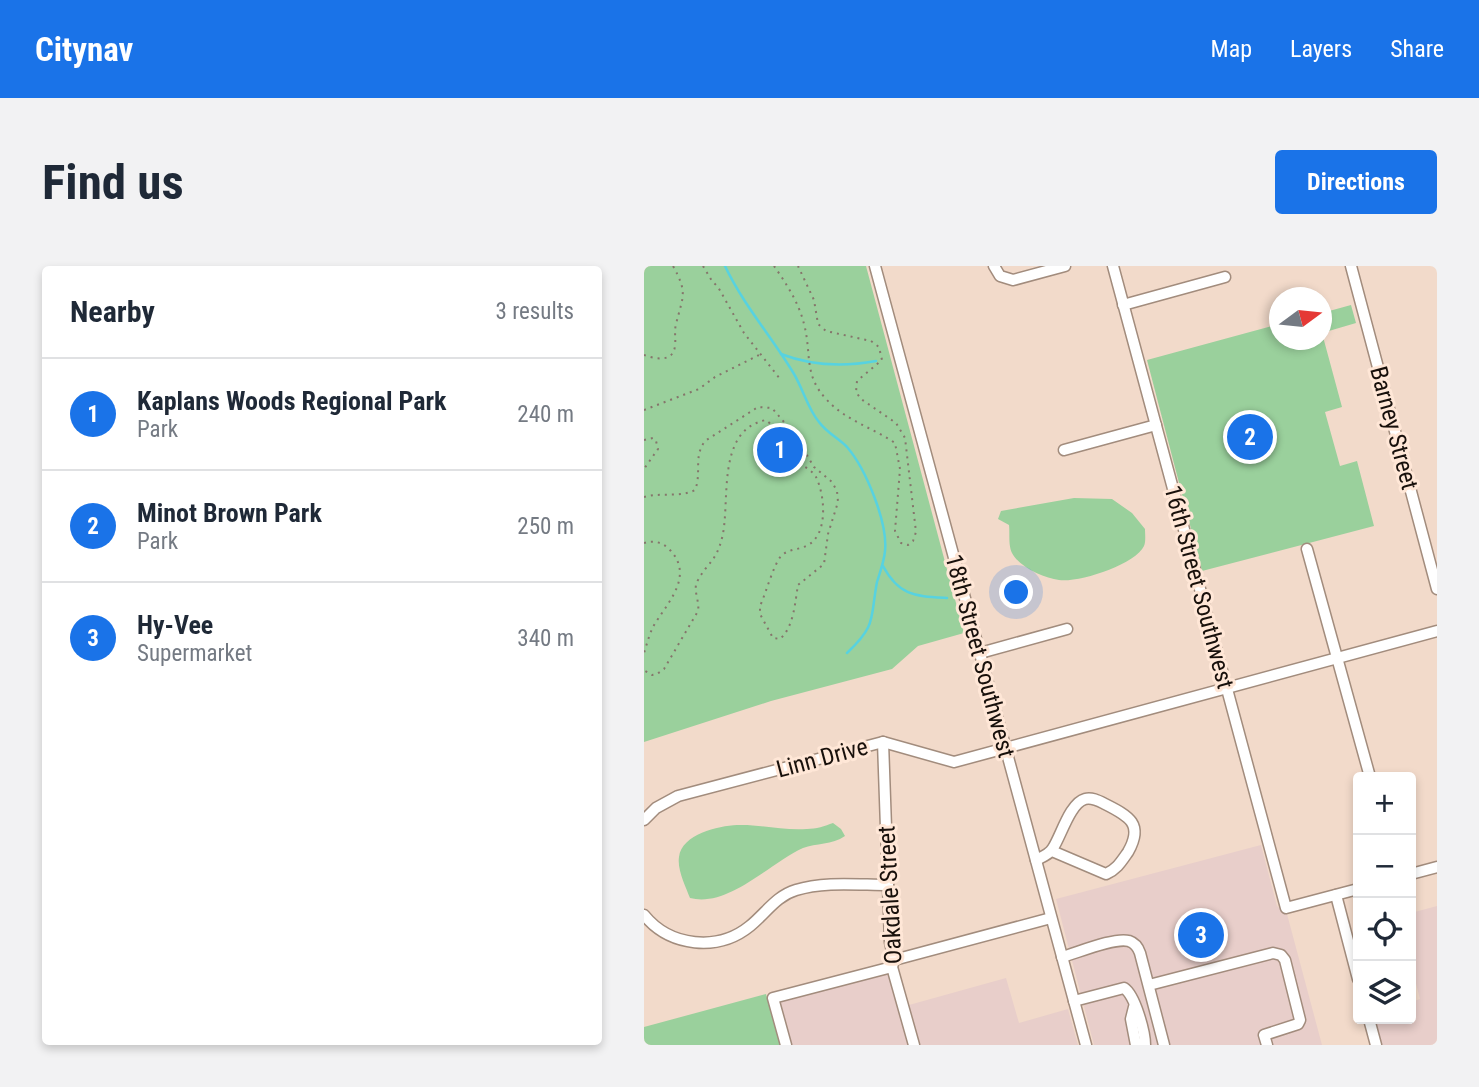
<!DOCTYPE html>
<meta charset="utf-8">
<style>
:root{--surface:#fff;--page:#f2f2f3;--text:#1f2937;--muted:#747a83;--line:#e0e1e3;--accent:#1a73e8}
body{margin:0;font-family:"Roboto Condensed",sans-serif;background:var(--page);color:var(--text)}
.controls{position:absolute;right:21px;bottom:21px;display:grid;overflow:hidden;border-radius:7px;box-shadow:0 4px 10px #0003}
.controls button{width:63px;height:63px;display:grid;place-items:center;padding:0;border:0;border-bottom:2px solid var(--line);background:var(--surface);color:var(--text);font:35px sans-serif}
.compass{position:absolute;left:625px;top:21px;width:63px;height:63px;border-radius:50%;background:var(--surface);box-shadow:0 4px 10px #0003;rotate:75deg}
.you{position:absolute;left:373px;top:327px;width:24px;height:24px;margin:-18px;border:5px solid #fff;border-radius:50%;background:#1a73e8;box-shadow:0 0 0 10px #1a73e833}
.badge{display:grid;place-items:center;width:46px;height:46px;border-radius:50%;background:var(--accent);color:#fff;font-size:23px;font-weight:700}
.pin{position:absolute;translate:-50% -50%;border:4px solid #fff;box-shadow:0 2px 7px #0006}
.list{margin:0;padding:0;list-style:none}
h2{display:flex;justify-content:space-between;align-items:center;height:91px;margin:0;padding:0 28px;font-size:30px}
h2 small{font-size:23px;font-weight:400;color:var(--muted)}
.list li{display:grid;grid-template-columns:46px 1fr auto;gap:21px;align-items:center;box-sizing:border-box;height:112px;padding:0 28px;border-top:2px solid var(--line)}
.list b{display:block;font-size:26px;white-space:nowrap}
.list p{margin:0;font-size:23px;white-space:nowrap;color:var(--muted)}
.list em{font-size:23px;font-style:normal;color:var(--muted)}
.icon{flex:none;width:38px;height:38px;fill:none;stroke:currentColor;stroke-width:2;stroke-linecap:round;stroke-linejoin:round}
.map{position:relative;flex:none;width:793px;height:779px;overflow:hidden;border-radius:7px}
header{display:flex;align-items:center;gap:42px;box-sizing:border-box;height:98px;padding:0 35px;background:var(--accent);color:#fff}
header strong{font-size:33px}
nav{display:flex;gap:38px;margin-inline-start:auto;font-size:24px}
.intro{display:flex;align-items:center;justify-content:space-between;box-sizing:border-box;height:168px;padding:0 42px}
h1{margin:0;font-size:49px}
.button{padding:18px 32px;border-radius:7px;background:var(--accent);color:#fff;font-size:24px;font-weight:700}
main{display:flex;gap:42px;padding:0 42px}
aside{flex:1;background:var(--surface);border-radius:7px;box-shadow:0 4px 10px #0003}
.map>svg:first-child{display:block}
.commercial{fill:#e8ceca}
.green{fill:#9ad09c}
.lines{fill:none;stroke-linecap:round;stroke-linejoin:round}
.stream{stroke:#57d2e0;stroke-width:2.5}
.minor-casing{stroke:#a28c7d;stroke-width:13}
.path{stroke:#85756b;stroke-width:2;stroke-dasharray:2 5;stroke-linecap:butt}
.minor{stroke:#fff;stroke-width:10}
.labels{text-anchor:middle;stroke-width:6;stroke-linejoin:round;paint-order:stroke}
.street-label{font-size:24px;fill:#18100b;stroke:#ffe7d7}
</style>
<header>
<strong>Citynav</strong>
<nav><a>Map</a><a>Layers</a><a>Share</a></nav>
</header>
<div class="intro"><h1>Find us</h1><a class="button">Directions</a></div>
<main>
<aside>
<h2>Nearby<small>3 results</small></h2>
<ul class="list">
<li><span class="badge">1</span><div><b>Kaplans Woods Regional Park</b><p>Park</p></div><em>240 m</em></li>
<li><span class="badge">2</span><div><b>Minot Brown Park</b><p>Park</p></div><em>250 m</em></li>
<li><span class="badge">3</span><div><b>Hy-Vee</b><p>Supermarket</p></div><em>340 m</em></li>
</ul>
</aside>
<div class="map">
<svg width="793" height="779" viewBox="0 0 793 779">
<rect width="100%" height="100%" fill="#f2daca"/>
<g class="commercial">
<path d="M617 579 633 640 643 648 678 779H450L412 633Z"/>
<path d="M793 640V779H738L731 753H767V736L776 733 767 698V647Z"/>
<path d="M242 707 247 711 265 779H136L124 736Z"/>
<path d="M362 712 375 757 424 743 434 779H276L265 739Z"/>
</g>
<g class="green">
<path d="M0 0H222L320 367 274 380 248 403 127 435 0 476Z"/>
<path d="M707 39 712 57 678 67 698 141 681 146 696 200 713 195 730 260 558 305 503 94 635 58 636 74H678V47Z"/>
<path d="M430 232 468 233 488 247 501 263C501 267 502 276 500 280 491 299 434 317 415 314 400 312 375 301 368 287 364 279 366 267 365 259L354 253 357 245Z"/>
<path d="M189 557 197 563 201 570C188 579 172 577 159 582 126 597 84 642 46 632 42 621 33 604 35 591 38 568 74 560 93 559 116 558 140 565 163 563 172 563 181 560 189 557Z"/>
<path d="M122 728 136 779H0V761Z"/>
</g>
<g class="lines">
<g class="stream">
<path d="M81 0C100 40 128 71 150 108 159 123 164 143 175 156 182 166 194 172 203 181 222 203 244 257 241 285 240 296 236 306 233 316 226 353 233 359 203 387"/>
<path d="M137 88C168 100 199 101 232 95"/>
<path d="M239 300C255 330 271 330 303 332"/>
</g>
<g class="minor-casing">
<g id="minor">
<path d="M231 0 442 779"/>
<path d="M350 0 356 10 369 14 421 0"/>
<path d="M469 0 642 642 714 623"/>
<path d="M707 0 793 323"/>
<path d="M479 39 581 11"/>
<path d="M420 184 512 159"/>
<path d="M663 283 726 511"/>
<path d="M336 387 423 363"/>
<path d="M239 476 246 676 250 694 248 701 270 779"/>
<path d="M0 554 12 542 34 530 239 476 310 496 793 365"/>
<path d="M392 594C398 591 406 588 409 582 417 570 426 537 441 533 448 531 455 535 461 538 485 550 500 558 484 586 477 596 473 603 462 608L408 585"/>
<path d="M767 608 793 601"/>
<path d="M692 629 714 713"/>
<path d="M0 649C26 681 74 686 106 660 122 647 132 630 152 624 180 615 215 619 244 619"/>
<path d="M418 691C433 687 470 671 485 675 491 677 494 681 496 687L520 779"/>
<path d="M250 694 407 652"/>
<path d="M505 719 629 687 637 689 641 694 656 754 654 758 620 769 623 779"/>
<path d="M430 735 480 722C491 729 501 766 501 779"/>
<path d="M490 741 487 753 492 779"/>
<path d="M725 753 732 779"/>
<path d="M142 779 129 732 248 701"/>
</g>
</g>
<g class="path">
<path d="M59 0 68 15 74 21 100 67 136 113"/>
<path d="M130 0C142 17 155 37 160 58 168 88 159 109 183 134 201 154 229 162 251 177L256 203 251 265 257 277 264 279 269 275 272 266 261 172 252 157 217 133 212 126 213 115 238 94 235 81 227 75 182 65 174 58 170 34 154 0"/>
<path d="M0 89C11 93 29 97 31 80 32 72 30 66 32 58 39 30 44 27 29 0"/>
<path d="M0 144 55 123 71 111 115 89"/>
<path d="M0 174 9 172 12 175 14 183 0 203"/>
<path d="M0 231C17 226 36 232 51 224 58 207 49 191 61 175L114 141 128 142 151 169 170 201 188 216 193 225 194 236 184 268 180 298 154 319C151 336 150 361 136 373L129 372 116 348V340C122 327 129 300 137 290 144 283 154 284 162 280 185 270 181 229 172 211 163 196 140 197 134 182 131 176 131 167 130 161L122 154C71 164 87 237 78 272 72 296 64 296 54 314 48 323 56 335 54 345L20 403 13 408 8 409 1 405 0 401"/>
<path d="M0 277C9 274 18 276 25 283 52 310 22 338 9 361 5 369 3 378 0 387"/>
</g>
<use href="#minor" class="minor"/>
</g>
<g class="labels">
<g class="street-label">
<text transform="translate(750 162) rotate(75)" y="8">Barney Street</text>
<text transform="translate(555 321) rotate(75)" y="8">16th Street Southwest</text>
<text transform="translate(336 390) rotate(75)" y="8">18th Street Southwest</text>
<text transform="translate(178 492) rotate(-15)" y="8">Linn Drive</text>
<text transform="translate(246 629) rotate(-93)" y="8">Oakdale Street</text>
</g>
</g>
</svg>
<div class="controls">
<button>+</button>
<button>−</button>
<button><svg class="icon" aria-label="locate" viewBox="0 0 24 24"><circle cx="12" cy="12" r="6"/><path d="M12 2v4M12 18v4M2 12h4M18 12h4"/></svg></button>
<button><svg class="icon" aria-label="layers" viewBox="0 0 24 24"><path d="M12 4l9 5-9 5-9-5zM3 14l9 5 9-5"/></svg></button>
</div>
<svg class="compass" viewBox="-18 -18 36 36"><path d="M0-13l5 13h-10z" fill="#e53935"/><path d="M0 13l5-13h-10z" fill="#747a83"/></svg>
<div class="you"></div>
<div class="pin badge" style="left:136px;top:184px">1</div>
<div class="pin badge" style="left:606px;top:171px">2</div>
<div class="pin badge" style="left:557px;top:669px">3</div>
</div>
</main>
